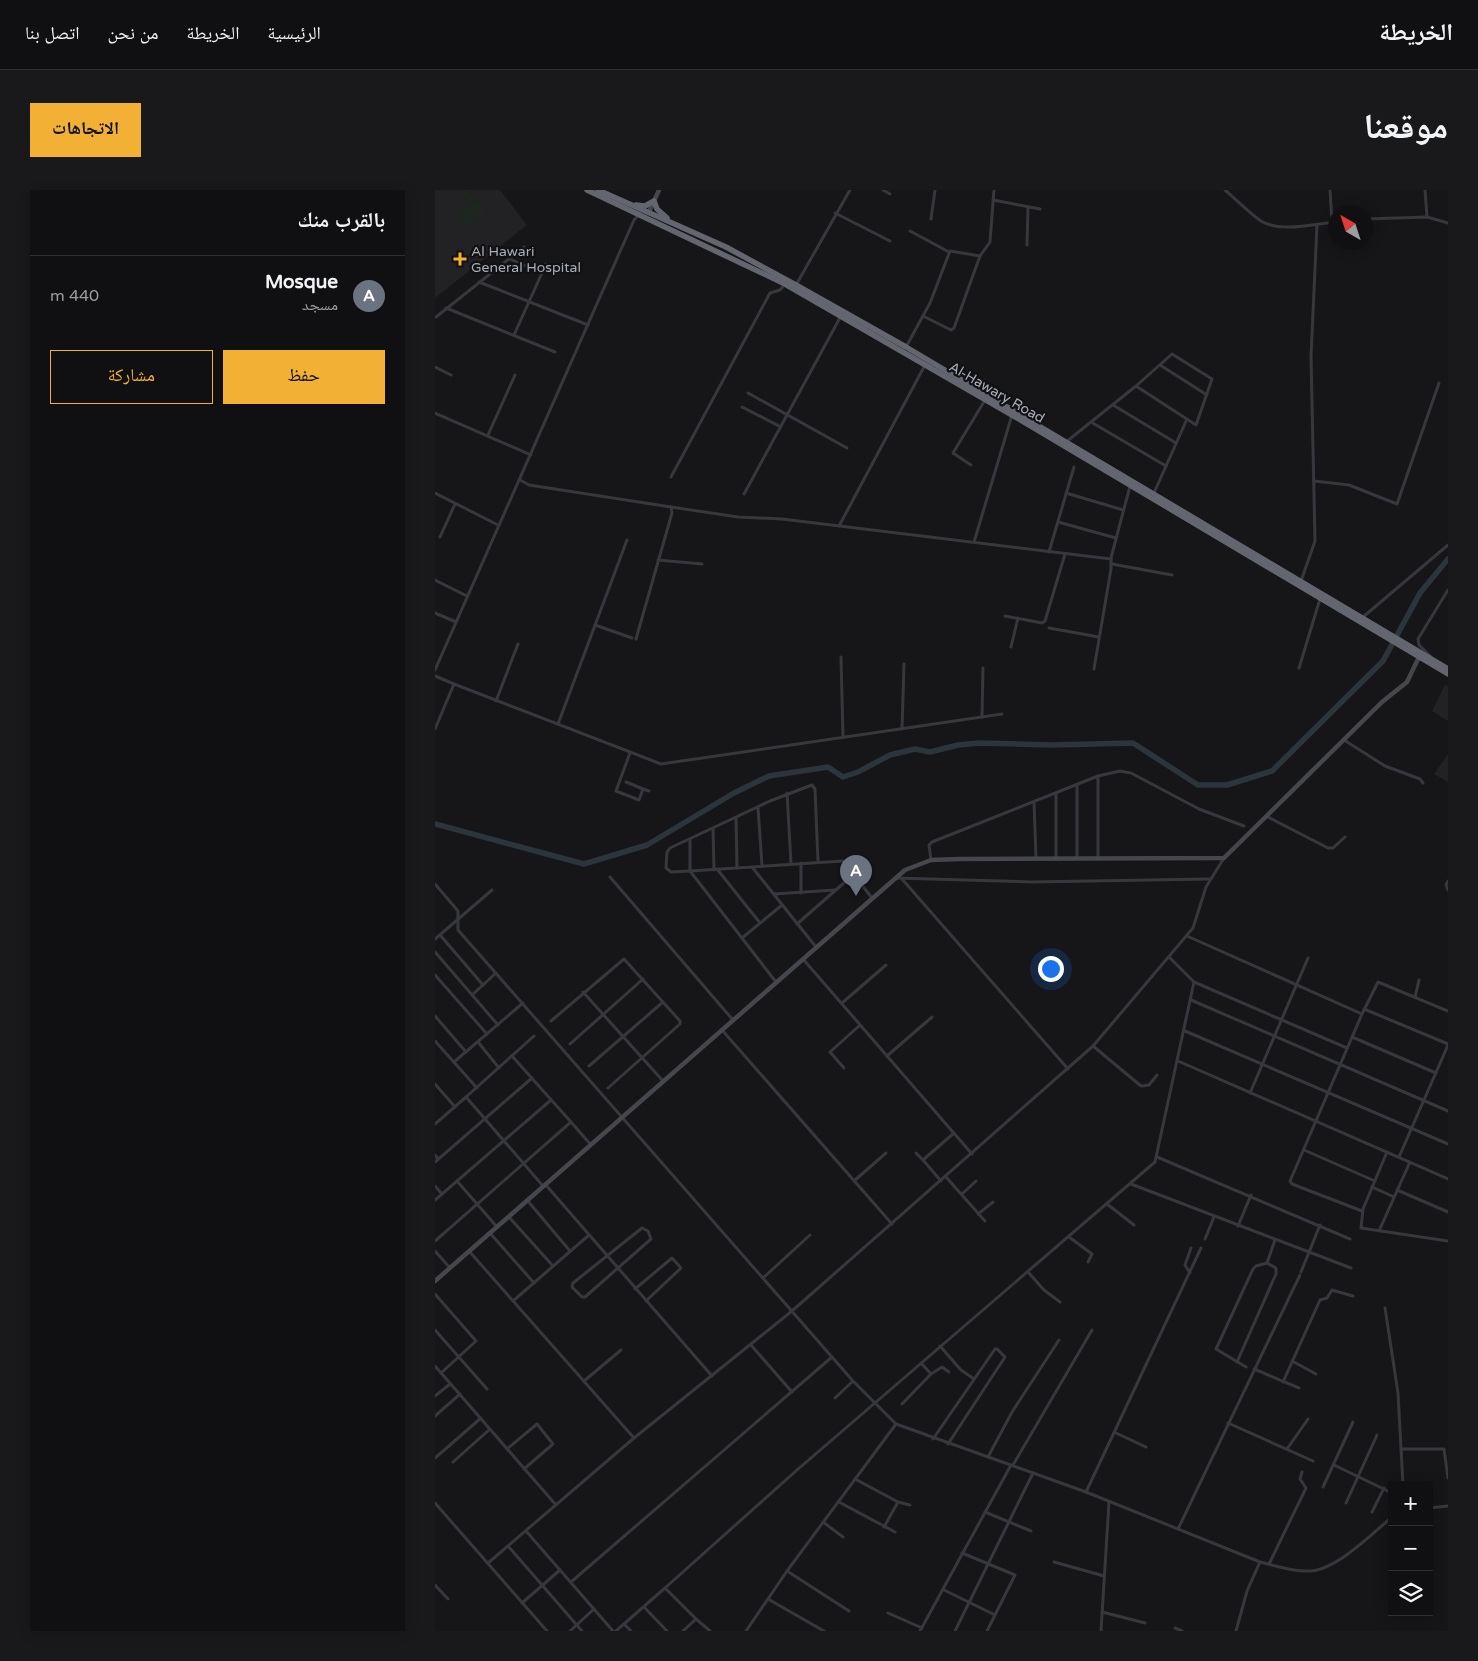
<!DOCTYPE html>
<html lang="ar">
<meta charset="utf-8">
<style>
:root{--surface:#101012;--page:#19191b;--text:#f1f3f6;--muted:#9c9d9f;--line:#303032;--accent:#f2b134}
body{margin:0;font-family:"Varela Round","Noto Naskh Arabic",sans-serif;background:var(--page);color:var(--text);direction:rtl}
.controls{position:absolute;right:15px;bottom:15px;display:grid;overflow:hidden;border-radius:0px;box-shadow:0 2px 12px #0003}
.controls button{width:45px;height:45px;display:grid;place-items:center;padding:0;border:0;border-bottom:1px solid var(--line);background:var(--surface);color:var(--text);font:25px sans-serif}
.compass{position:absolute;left:893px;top:15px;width:45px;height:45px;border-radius:50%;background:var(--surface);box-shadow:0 2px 12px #0003;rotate:321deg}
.you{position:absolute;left:615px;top:778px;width:18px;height:18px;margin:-12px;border:4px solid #fff;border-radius:50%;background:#1a73e8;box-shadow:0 0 0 8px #1a73e833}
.badge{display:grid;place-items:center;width:32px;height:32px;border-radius:50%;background:var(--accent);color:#fff;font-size:16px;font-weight:700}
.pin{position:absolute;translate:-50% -41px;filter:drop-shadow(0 1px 2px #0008)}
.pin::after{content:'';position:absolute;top:26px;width:18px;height:15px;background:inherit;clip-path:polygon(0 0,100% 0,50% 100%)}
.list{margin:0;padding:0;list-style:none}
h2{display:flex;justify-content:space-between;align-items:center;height:65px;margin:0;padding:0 20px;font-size:21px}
h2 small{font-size:16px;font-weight:400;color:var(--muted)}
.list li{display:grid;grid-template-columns:32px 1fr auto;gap:15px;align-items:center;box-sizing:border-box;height:80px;padding:0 20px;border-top:1px solid var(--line)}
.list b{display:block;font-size:19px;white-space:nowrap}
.list p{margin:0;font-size:16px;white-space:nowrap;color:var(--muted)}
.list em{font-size:16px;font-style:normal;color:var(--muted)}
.actions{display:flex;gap:10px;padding:15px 20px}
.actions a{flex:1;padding:11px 0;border:1px solid var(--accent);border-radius:0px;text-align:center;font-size:18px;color:var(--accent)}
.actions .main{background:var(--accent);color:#111}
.icon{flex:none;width:28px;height:28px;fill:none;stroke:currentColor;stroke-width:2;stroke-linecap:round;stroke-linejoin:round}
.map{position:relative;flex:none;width:1013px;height:1441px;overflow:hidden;direction:ltr;border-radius:0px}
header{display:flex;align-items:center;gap:30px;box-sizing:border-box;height:70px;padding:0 25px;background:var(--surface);border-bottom:1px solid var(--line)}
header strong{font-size:24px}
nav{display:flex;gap:28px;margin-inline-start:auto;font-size:18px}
.intro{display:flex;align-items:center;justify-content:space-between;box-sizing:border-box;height:120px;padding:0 30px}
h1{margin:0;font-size:35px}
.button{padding:12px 22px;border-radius:0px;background:var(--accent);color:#111;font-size:18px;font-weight:700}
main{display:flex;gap:30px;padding:0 30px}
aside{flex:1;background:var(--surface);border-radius:0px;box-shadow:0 2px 12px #0003}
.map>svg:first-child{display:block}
.built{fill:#222225}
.green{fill:#1e261f}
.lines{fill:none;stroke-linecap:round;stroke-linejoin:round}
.river{stroke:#2c353c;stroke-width:5.5}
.street{stroke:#37383d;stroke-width:3}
.secondary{stroke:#45474d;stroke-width:4.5}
.highway{stroke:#63666e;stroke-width:5.5}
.poi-dot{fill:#f2b134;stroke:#111113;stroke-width:2}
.labels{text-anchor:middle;stroke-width:4.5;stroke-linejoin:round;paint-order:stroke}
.poi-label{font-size:14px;fill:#a8adb8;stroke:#111113;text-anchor:start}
.street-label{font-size:14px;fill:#a8adb8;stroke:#111113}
</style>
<header>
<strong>الخريطة</strong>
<nav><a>الرئيسية</a><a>الخريطة</a><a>من نحن</a><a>اتصل بنا</a></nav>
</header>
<div class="intro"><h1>موقعنا</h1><a class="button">الاتجاهات</a></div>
<main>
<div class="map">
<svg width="1013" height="1441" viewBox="0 0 1013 1441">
<rect width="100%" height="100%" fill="#161618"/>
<g class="built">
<path d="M0 0H65L92 35 0 108Z"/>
<path d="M1010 495 1013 496V531L997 521Z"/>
<path d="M1013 564V592L999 584Z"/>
</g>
<g class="green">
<path d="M27 0H37L35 2 40 8 28 17 26 14 33 9Z"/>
<path d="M41 10 51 22 32 37 22 25Z"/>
</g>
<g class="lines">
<path class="river" d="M0 634 149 674 212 655 299 603 334 586 393 577 408 587 423 582 455 565 480 559 495 562 523 555 544 553 617 555 698 553 763 595H792L837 581 948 471 985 403 1013 369"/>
<g class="street">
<path d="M448 0 455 4"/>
<path d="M790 0C802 10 813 22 826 31 846 43 879 34 901 32"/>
<path d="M895 0 897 32"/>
<path d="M990 0 992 27"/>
<path d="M558 10 605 19"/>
<path d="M400 23 455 51"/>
<path d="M496 29 500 0"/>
<path d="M931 29 992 27 1013 33"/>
<path d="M475 41 514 62"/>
<path d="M592 55 593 17"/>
<path d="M75 69 107 83"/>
<path d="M44 92 153 135"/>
<path d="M361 95 415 0"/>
<path d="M11 118 120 162"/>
<path d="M488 126 516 140 519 138 545 66"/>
<path d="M1 127 89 57"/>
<path d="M79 145 111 74"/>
<path d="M471 157 495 113 515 61 545 66 555 52 559 0"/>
<path d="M725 175 772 205"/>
<path d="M0 177 16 185"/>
<path d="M313 203 412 258"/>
<path d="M678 215 741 253"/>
<path d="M307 217 346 237"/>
<path d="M0 223 96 265"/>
<path d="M656 232 731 276"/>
<path d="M53 245 80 185"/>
<path d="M631 252 701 196 737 164 777 189 761 235 701 196"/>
<path d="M536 275 518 263 550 210"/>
<path d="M236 287 335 103 345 100 350 94"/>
<path d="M85 290 94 295 236 317 237 323 201 449"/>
<path d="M879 291 914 295 962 314 1004 193"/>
<path d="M0 303 63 335"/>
<path d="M631 303 688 320"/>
<path d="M719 303 752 229"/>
<path d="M309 304 406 126"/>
<path d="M236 317 303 327 347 329 676 369"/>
<path d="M623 332 681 348"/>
<path d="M404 336 490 175"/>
<path d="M5 347 20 314"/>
<path d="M539 352 577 225"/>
<path d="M614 362 639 277"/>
<path d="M223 370 267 374"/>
<path d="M677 374 737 385"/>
<path d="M0 390 32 406"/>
<path d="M866 391 880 351 876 166 882 35"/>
<path d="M0 423 21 432"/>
<path d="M570 426 607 433 610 431 630 364"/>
<path d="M928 427 1013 355"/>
<path d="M160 435 197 448"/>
<path d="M614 438 664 447"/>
<path d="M576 457 583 428"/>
<path d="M406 467 408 547"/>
<path d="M996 467 984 455 983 449 1013 400"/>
<path d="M864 478 885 409"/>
<path d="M659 479 676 379V368L695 296"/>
<path d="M0 480 199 30 204 25"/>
<path d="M0 486 19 494 0 539"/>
<path d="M19 494 226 574 567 524"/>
<path d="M61 511 83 454"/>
<path d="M547 527 548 478"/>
<path d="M123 534 192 350"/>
<path d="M467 539 469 474"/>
<path d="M909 550 950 576 985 589 988 593"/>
<path d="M191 592 208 599 204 610 181 601 195 563"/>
<path d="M642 595V668"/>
<path d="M208 599 214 601"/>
<path d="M352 603 356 674"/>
<path d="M621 603V668"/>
<path d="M599 612 601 668"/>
<path d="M323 618 327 676"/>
<path d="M831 626 893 658H898L910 647"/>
<path d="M301 628 302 678"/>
<path d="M278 639 279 680"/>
<path d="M255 649V681L341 792"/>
<path d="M663 668V586"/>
<path d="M496 670 494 655 497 652 663 586 685 581 696 583 764 619 809 636"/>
<path d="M383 672 380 599 377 595 335 611 235 658 232 662 231 678 236 682 255 681 408 671 437 708"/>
<path d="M366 673V703"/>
<path d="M317 677 381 757"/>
<path d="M282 679 325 733"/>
<path d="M175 687 298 830"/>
<path d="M460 688 596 692 774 689"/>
<path d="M467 689 633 879"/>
<path d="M1013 691 1011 695 1013 700"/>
<path d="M0 694 23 721V740L418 1191 461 1234 651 1302 825 1372C842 1376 858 1382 876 1381 902 1379 937 1344 957 1327"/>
<path d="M339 704 400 700"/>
<path d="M362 734 419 684"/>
<path d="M5 745 48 795"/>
<path d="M752 746 927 824"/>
<path d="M307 748 347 715"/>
<path d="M0 749 57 700"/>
<path d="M0 762 63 835"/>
<path d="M368 769 537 964"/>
<path d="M0 785 52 844"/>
<path d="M759 792 912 858"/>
<path d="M148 802 228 891"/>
<path d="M37 805 61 783"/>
<path d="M980 807 984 790"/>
<path d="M756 810 1013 921"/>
<path d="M407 813 451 775"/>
<path d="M929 819 1013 854"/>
<path d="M0 826 31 862"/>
<path d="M116 831 189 769 245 831V834L173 898"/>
<path d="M287 840 457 1034"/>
<path d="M750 841 1013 954"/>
<path d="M917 847 1001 883"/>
<path d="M0 851 42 898"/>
<path d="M43 852 64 878"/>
<path d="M135 854 208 789"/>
<path d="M658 856 706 896 714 895 722 885"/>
<path d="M452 866 497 827"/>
<path d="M743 871 1013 989"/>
<path d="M19 872 88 813"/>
<path d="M154 876 228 812"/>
<path d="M409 878 395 862 425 835"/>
<path d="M0 894 20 917"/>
<path d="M815 903 873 768"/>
<path d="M31 907 99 846"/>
<path d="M136 932 156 955"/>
<path d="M0 934 31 907 108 996"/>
<path d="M869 960 940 991"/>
<path d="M952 962 928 1019 926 1038 1013 1051"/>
<path d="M481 963 488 970"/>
<path d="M0 965 3 969"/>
<path d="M722 967 915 1049"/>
<path d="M964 967 1013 855"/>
<path d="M0 972 97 888"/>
<path d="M511 987 550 1031"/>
<path d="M22 991 62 1037"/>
<path d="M419 991 451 963"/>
<path d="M506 991 488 970 519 943"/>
<path d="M110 994 277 1186"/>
<path d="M696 994 916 1078"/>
<path d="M0 996 7 1004"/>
<path d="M937 997 959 1007"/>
<path d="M962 1000 1013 1022"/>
<path d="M527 1004 541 991"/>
<path d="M0 1010 116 910"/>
<path d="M92 1010 135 1061"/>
<path d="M672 1014 699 1035"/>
<path d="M927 1021 857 994 855 991 927 824 943 792 1013 821"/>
<path d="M543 1024 558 1012"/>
<path d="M74 1027 118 1076"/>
<path d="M803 1036 816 1005"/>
<path d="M207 1038 213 1041 216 1049 150 1107H147L137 1097 138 1093Z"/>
<path d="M944 1041 975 972"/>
<path d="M55 1043 99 1093"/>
<path d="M634 1047 657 1064 653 1072"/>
<path d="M770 1049 779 1027"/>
<path d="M0 1051 136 932 77 866"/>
<path d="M0 1061 15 1078"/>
<path d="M34 1061 199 1248"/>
<path d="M593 1082 609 1100 625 1112"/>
<path d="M866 1082 885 1035"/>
<path d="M755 1083 750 1075 756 1058"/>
<path d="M328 1088 375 1045"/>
<path d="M200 1099 237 1068 246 1078 211 1111"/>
<path d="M0 1104 41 1151 6 1183"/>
<path d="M78 1111 154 1045"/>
<path d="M950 1118 963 1203 968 1295"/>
<path d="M0 1140 52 1199"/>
<path d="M316 1155 357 1202"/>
<path d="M505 1156 526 1180 539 1189"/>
<path d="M857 1171 881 1184"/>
<path d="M802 1172 841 1084V1078L832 1073"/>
<path d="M0 1176 121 1315"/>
<path d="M811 1177 781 1159 818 1079 821 1076 832 1073 840 1050"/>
<path d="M819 1179 864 1198"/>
<path d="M496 1184 507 1177 514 1182"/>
<path d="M149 1191 186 1160"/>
<path d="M848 1192 885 1110 892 1108 897 1100 918 1106"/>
<path d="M0 1206 15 1194"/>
<path d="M400 1208 418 1191"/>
<path d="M467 1214 496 1184 486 1173"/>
<path d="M0 1226 25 1204"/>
<path d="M793 1233 878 1271"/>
<path d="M681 1243 711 1257"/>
<path d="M498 1249 560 1159H562L570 1167 513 1254"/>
<path d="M72 1259 102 1234 118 1254 89 1279"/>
<path d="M852 1259 873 1229"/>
<path d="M966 1259H1009L1013 1288"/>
<path d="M553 1267 577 1222 624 1150"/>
<path d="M0 1268 46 1228"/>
<path d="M18 1272 55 1239"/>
<path d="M578 1275 657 1140"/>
<path d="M899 1275 957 1303"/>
<path d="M420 1289 463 1312 449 1337"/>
<path d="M888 1297 918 1232"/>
<path d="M651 1302 766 1058"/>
<path d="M404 1312 460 1342"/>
<path d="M463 1312 475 1315"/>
<path d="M0 1313 112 1441"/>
<path d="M911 1313 942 1245"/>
<path d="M994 1318 1013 1316"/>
<path d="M550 1322 596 1341"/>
<path d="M937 1322 949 1298"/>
<path d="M388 1332 408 1347"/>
<path d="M743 1339 865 1085"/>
<path d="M91 1341 178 1441"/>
<path d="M73 1356 147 1441"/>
<path d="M527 1363 580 1385 552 1441"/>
<path d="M619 1372 669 1386"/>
<path d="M53 1373 199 1248 357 1121 658 856 758 738 771 697 789 668"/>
<path d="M834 1374 871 1298 865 1289 867 1282"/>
<path d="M352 1381 414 1421"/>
<path d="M136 1392 397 1167"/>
<path d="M0 1395 13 1409"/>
<path d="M509 1400 560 1425"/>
<path d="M333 1409 389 1441"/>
<path d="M87 1413 125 1380"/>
<path d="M209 1417 232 1441"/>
<path d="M667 1422 710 1433"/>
<path d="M453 1423 487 1438"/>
<path d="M261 1429 275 1441"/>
<path d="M189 1434 196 1441"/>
<path d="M740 1438 747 1441"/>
<path d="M135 1441 159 1419"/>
<path d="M181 1441 230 1398"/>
<path d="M248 1441 261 1429 230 1398 362 1280 720 972 759 792 734 767"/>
<path d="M311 1441 352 1381 461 1234"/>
<path d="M485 1441 576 1275"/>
<path d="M520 1441 598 1283"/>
<path d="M666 1441 674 1312"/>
<path d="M801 1441 812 1401 825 1372"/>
</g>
<g class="secondary">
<path d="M214 22 224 0"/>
<path d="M0 1091 470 680 496 670 524 669 789 668 947 512 972 492 984 467"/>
</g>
<g class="highway">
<path d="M152 0 350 94 577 225 1013 484"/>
<path d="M163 0 291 57 361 95 471 157 1013 479"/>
<path d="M201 15 210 16 219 11 222 19 232 28"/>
</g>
</g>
<path class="poi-dot" d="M22.5 61.5h5v5h5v5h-5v5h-5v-5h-5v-5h5z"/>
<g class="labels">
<g class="poi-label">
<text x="36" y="66">Al Hawari<tspan x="36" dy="16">General Hospital</tspan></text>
</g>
<g class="street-label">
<text transform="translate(562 202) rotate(30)" y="5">Al-Hawary Road</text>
</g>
</g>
</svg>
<div class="controls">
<button>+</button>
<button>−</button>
<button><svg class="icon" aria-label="layers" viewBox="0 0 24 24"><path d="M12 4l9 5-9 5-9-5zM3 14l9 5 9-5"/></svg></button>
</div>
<svg class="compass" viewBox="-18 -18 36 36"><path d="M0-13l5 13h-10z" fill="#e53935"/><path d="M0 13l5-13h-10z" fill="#9c9d9f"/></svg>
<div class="you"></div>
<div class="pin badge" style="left:421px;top:706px;background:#6b7280">A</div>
</div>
<aside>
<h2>بالقرب منك<small></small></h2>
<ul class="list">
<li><span class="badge" style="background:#6b7280">A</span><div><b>Mosque</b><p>مسجد</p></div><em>440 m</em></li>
</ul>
<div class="actions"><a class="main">حفظ</a><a>مشاركة</a></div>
</aside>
</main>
